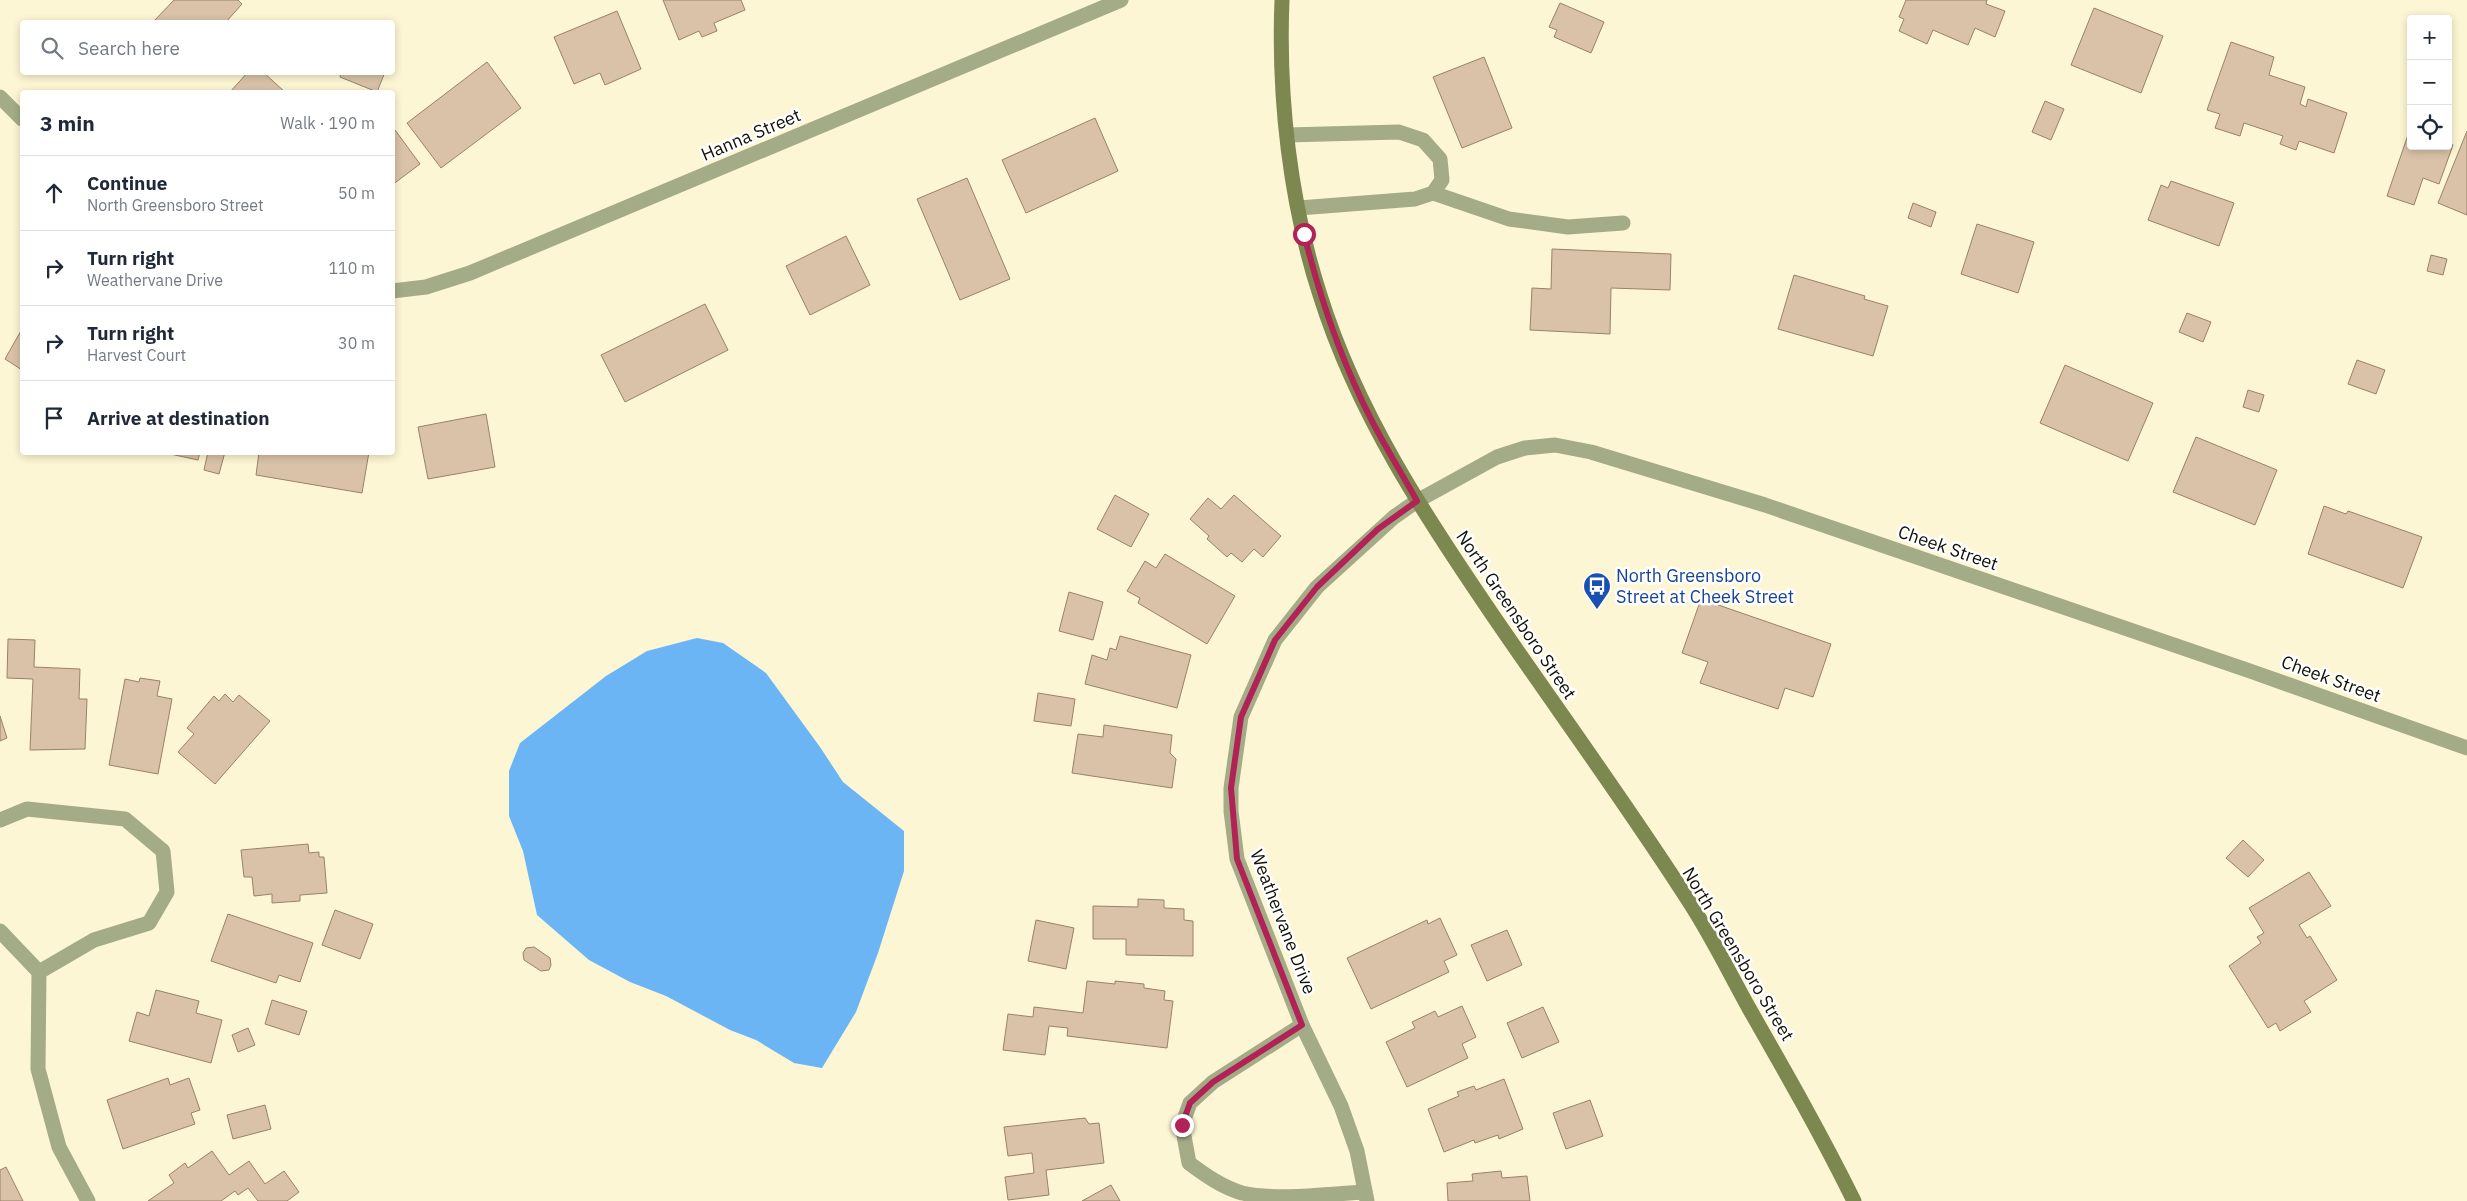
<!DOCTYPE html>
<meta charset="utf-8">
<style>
:root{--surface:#fff;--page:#f2f2f3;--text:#1f2937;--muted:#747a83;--line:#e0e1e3}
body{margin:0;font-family:"IBM Plex Sans",sans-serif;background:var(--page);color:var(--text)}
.controls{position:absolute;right:15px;top:15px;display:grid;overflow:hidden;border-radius:5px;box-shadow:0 2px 8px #0003}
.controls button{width:45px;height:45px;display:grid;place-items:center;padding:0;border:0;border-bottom:1px solid var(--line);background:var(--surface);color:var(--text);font:25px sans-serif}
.stop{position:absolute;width:15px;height:15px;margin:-11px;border:4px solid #b12256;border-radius:50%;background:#fff}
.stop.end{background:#b12256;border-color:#fff;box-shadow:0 1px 5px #0008}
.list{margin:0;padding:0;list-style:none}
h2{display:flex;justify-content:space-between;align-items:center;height:65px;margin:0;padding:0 20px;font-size:21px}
h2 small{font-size:16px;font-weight:400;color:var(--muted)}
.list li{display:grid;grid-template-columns:32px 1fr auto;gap:15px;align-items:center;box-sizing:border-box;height:75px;padding:0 20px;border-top:1px solid var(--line)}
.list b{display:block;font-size:19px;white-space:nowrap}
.list p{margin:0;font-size:16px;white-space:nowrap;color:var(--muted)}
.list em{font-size:16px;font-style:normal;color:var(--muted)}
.icon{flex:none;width:28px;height:28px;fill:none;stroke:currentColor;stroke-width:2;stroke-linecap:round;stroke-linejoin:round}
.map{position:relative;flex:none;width:2467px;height:1201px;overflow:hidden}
.search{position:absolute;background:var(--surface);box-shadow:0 2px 8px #0003;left:20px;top:20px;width:375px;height:55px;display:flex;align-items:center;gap:12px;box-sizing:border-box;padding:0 18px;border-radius:5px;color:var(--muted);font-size:19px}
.panel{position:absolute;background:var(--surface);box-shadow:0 2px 8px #0003;left:20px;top:90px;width:375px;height:365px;border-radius:5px}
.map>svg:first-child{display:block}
.water{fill:#6cb5f5}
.building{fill:#d9c2a7;stroke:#988269}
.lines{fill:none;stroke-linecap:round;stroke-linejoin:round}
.lane{stroke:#a3ac87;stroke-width:15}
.street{stroke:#a3ac87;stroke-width:15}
.secondary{stroke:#7c8850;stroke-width:15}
.route{stroke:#b12256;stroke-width:6}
.labels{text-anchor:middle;stroke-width:5;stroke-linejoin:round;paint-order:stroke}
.street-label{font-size:18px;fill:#131005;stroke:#fff}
.transit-label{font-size:18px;fill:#164399;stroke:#fff;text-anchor:start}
</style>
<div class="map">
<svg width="2467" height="1201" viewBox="0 0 2467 1201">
<rect width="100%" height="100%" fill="#fdf6d4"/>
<path class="water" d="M697 638 723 643 766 673 820 747 843 782 904 831V871L878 953 856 1012 822 1068 794 1063 756 1040 730 1030 666 996 630 982 589 960 537 915 523 851 509 816V771L520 743 606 676 647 651Z"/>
<g class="building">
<path d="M174 0H238L242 4 226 22H153Z"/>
<path d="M663 0H741L745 10 714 23 717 31 702 37 699 31 679 40Z"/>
<path d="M1906 0H1987L1986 4 2005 11 1995 37 1975 28 1968 45 1933 30 1927 44 1899 31 1904 19 1899 17Z"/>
<path d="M1560 3 1604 22 1591 53 1554 37 1557 30 1549 27Z"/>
<path d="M2094 8 2163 36 2141 93 2071 65Z"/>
<path d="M617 11 641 69 605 85 600 73 574 84 554 37Z"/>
<path d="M2231 42 2274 57 2269 75 2305 87 2300 104 2306 107 2308 99 2347 113 2334 153 2299 141 2296 150 2280 144 2283 136 2244 123 2240 136 2215 128 2220 114 2207 110Z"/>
<path d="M1484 57 1512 128 1462 148 1433 77Z"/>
<path d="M487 62 521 108 441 168 407 123Z"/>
<path d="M248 72H263L285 92H230Z"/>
<path d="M341 72H385L377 92 340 77Z"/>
<path d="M2045 101 2064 109 2051 140 2032 132Z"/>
<path d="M1095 118 1118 171 1026 213 1002 160Z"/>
<path d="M2410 129 2411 146H2448V143L2453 145 2439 184 2423 178 2414 205 2387 196Z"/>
<path d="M395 130 420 164 392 185V132Z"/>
<path d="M2467 131V215L2438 203Z"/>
<path d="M967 178 1010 279 960 300 917 199Z"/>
<path d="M2171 181 2234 203 2219 246 2148 220 2161 185 2168 188Z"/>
<path d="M1913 203 1936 212 1931 227 1908 218Z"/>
<path d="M1977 224 2034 242 2018 293 1961 274Z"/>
<path d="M846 236 870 285 810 315 786 266Z"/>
<path d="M1552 249 1671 254 1670 290 1611 288 1610 334 1530 330 1532 288 1551 289Z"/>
<path d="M2431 255 2447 259 2443 275 2427 271Z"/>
<path d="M1794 275 1865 296 1864 299 1888 306 1873 356 1778 329Z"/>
<path d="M705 304 728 350 625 402 601 355Z"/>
<path d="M2187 313 2211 322 2203 342 2179 332Z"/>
<path d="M22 329V370L5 359Z"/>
<path d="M2357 360 2385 370 2376 394 2348 384Z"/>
<path d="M2065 365 2153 403 2128 461 2040 423Z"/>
<path d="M2248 390 2264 395 2259 412 2243 407Z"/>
<path d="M486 414 495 467 428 479 418 427Z"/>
<path d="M2196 437 2277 470 2255 525 2173 492Z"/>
<path d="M161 452H200L198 460Z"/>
<path d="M208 452H225L219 474 204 470Z"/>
<path d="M259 452H369L362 493 256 475Z"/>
<path d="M1115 495 1149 514 1131 547 1097 529Z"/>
<path d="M1234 495 1281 536 1263 557 1254 549 1242 562 1231 553 1227 557 1207 539 1209 536 1190 519 1208 498 1221 509Z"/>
<path d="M2324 506 2346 514 2348 511 2422 537 2403 588 2308 554Z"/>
<path d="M1165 554 1235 596 1207 644 1138 603 1140 598 1127 591 1145 561 1156 568Z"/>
<path d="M1069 592 1103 602 1093 640 1059 631Z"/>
<path d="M1701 599 1831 644 1813 697 1785 688 1778 709 1700 683 1708 662 1682 653Z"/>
<path d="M1120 636 1191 655 1177 708 1085 684 1092 655 1107 660 1110 648 1116 650Z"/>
<path d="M8 639 35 640 34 667 80 669 79 699H87L85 749 30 750 33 679 7 678Z"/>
<path d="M140 678 160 681 157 696 172 699 158 774 109 765 125 679 139 682Z"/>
<path d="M1038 693 1075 699 1071 726 1034 721Z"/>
<path d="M225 694 233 702 239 695 270 721 215 784 178 752 194 734 187 728 214 696 219 701Z"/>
<path d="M0 716 7 738 0 741Z"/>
<path d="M1104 725 1172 735 1170 753 1176 759 1172 788 1072 773 1078 734 1103 737Z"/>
<path d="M2243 840 2264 860 2248 877 2226 858Z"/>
<path d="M308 844 309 853 319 852V857H324L327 893 300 895V901L272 903V894L254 896 252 877H244L241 850Z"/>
<path d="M2309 872 2331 906 2299 925 2307 938 2310 936 2337 980 2304 1001 2311 1012 2280 1031 2276 1023 2268 1028 2229 966 2261 943 2257 937 2264 933 2249 908Z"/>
<path d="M1138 899 1164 900V908L1184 909V920L1193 921V956L1126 955V939H1093V906L1138 907Z"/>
<path d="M335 910 373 924 360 959 322 945Z"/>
<path d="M228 914 313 943 300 982 279 975 276 983 211 961Z"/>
<path d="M1440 918 1457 955 1444 961 1449 972 1371 1009 1347 958 1427 920 1428 924Z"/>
<path d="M1036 920 1074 928 1066 969 1028 961Z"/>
<path d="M1507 930 1522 965 1487 981 1471 945Z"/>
<path d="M534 947 550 958 551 965 549 970 541 971 524 960 523 953 526 948Z"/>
<path d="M1087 981 1115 984V981L1144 984V988L1165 991 1164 1000 1173 1001 1167 1048 1067 1036 1068 1028 1049 1026 1045 1055 1003 1050 1008 1014 1033 1017 1034 1007 1083 1013Z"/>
<path d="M156 990 199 1001 196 1013 222 1020 211 1063 129 1041 137 1012 149 1016Z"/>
<path d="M272 1000 307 1011 299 1035 265 1024Z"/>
<path d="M1462 1006 1476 1037 1462 1044 1468 1058 1407 1087 1386 1042 1415 1028 1412 1022 1435 1011 1438 1017Z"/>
<path d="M1543 1007 1559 1042 1522 1058 1507 1023Z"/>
<path d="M248 1028 255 1045 238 1052 232 1035Z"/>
<path d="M168 1078 170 1085 189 1078 200 1110 191 1113 195 1124 123 1149 107 1100Z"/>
<path d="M1504 1079 1523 1129 1499 1139 1498 1135 1475 1143 1474 1140 1444 1152 1428 1109 1459 1096 1457 1092 1474 1086 1476 1090Z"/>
<path d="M1590 1100 1603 1136 1566 1149 1553 1113Z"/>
<path d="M265 1105 271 1129 233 1139 227 1115Z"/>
<path d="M1085 1118 1089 1124 1099 1123 1104 1163 1046 1170 1049 1195 1008 1200 1005 1177 1034 1173 1032 1153 1008 1156 1004 1127Z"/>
<path d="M212 1151 229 1175 249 1161 265 1184 284 1171 299 1192 287 1201H258L248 1188 238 1195 235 1191 221 1201H148L174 1183 169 1175 185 1163 188 1168Z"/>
<path d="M6 1167 23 1201H0V1170Z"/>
<path d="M1501 1171 1502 1178 1527 1176 1530 1201H1448L1447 1183 1473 1181 1472 1174Z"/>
<path d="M1111 1185 1120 1201H1082Z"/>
</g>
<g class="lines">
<g class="lane">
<path d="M1287 135 1399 132 1423 140 1440 159 1442 180 1433 193 1415 199 1299 208"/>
<path d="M1433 193 1509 219 1568 227 1623 223"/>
</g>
<g class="street">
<path d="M0 97 22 119"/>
<path d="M392 291 426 287 470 273 1121 0"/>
<path d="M0 820 27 809 125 819 163 851 167 892 149 923 94 940 39 972"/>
<path d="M0 931 39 972 38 1069 59 1147 88 1201"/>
<path d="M1302 1025 1213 1082 1190 1103 1182 1125 1189 1163C1205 1175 1222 1187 1242 1193 1280 1201 1326 1194 1365 1192"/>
<path d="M1367 1201 1357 1151 1341 1106 1302 1025 1237 859 1231 811V788L1241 717 1275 640 1317 587 1394 517 1417 501 1497 457 1525 448 1555 445 1591 452 1765 505 2250 671 2467 748"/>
</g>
<path class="secondary" d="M1282 0C1278 97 1290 203 1320 295 1357 413 1425 516 1494 617 1559 712 1628 806 1690 903 1712 937 1730 974 1750 1010 1786 1073 1822 1136 1854 1201"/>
</g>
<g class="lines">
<path class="route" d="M1182 1125 1190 1103 1213 1082 1302 1025 1237 859 1231 788 1241 717 1275 640 1317 587 1378 529 1417 501C1402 474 1386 448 1372 421 1341 361 1320 298 1304 234"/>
</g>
<defs>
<g id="bus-pin" transform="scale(1.4375)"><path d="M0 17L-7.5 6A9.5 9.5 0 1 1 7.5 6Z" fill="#1a4fb4" stroke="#fff"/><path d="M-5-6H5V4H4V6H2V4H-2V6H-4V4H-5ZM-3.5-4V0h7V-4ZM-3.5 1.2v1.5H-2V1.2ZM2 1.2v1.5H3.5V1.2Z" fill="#fff"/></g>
</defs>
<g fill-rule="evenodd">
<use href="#bus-pin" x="1597" y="586"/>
</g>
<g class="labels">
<g class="street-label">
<text transform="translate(751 135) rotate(-23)" y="6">Hanna Street</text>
<text transform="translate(1948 548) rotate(19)" y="6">Cheek Street</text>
<text transform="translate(1516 615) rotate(56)" y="6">North Greensboro Street</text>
<text transform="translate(2331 679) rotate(20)" y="6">Cheek Street</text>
<text transform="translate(1283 922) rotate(69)" y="6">Weathervane Drive</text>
<text transform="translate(1738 954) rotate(59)" y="6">North Greensboro Street</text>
</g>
<g class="transit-label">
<text x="1616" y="582">North Greensboro<tspan x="1616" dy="21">Street at Cheek Street</tspan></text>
</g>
</g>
</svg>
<div class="controls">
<button>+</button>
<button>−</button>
<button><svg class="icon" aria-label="locate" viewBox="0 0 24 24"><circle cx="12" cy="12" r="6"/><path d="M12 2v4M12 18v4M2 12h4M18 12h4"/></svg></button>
</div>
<div class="stop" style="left:1304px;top:234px"></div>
<div class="stop end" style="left:1182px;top:1125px"></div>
<div class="search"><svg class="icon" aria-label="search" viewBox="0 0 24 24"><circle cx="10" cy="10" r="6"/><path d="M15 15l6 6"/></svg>Search here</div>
<section class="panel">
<h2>3 min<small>Walk · 190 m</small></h2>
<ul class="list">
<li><svg class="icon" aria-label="ahead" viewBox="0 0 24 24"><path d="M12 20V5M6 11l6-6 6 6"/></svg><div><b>Continue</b><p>North Greensboro Street</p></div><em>50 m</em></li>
<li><svg class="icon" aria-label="right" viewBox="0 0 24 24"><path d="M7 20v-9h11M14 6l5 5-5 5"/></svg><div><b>Turn right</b><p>Weathervane Drive</p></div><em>110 m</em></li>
<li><svg class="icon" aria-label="right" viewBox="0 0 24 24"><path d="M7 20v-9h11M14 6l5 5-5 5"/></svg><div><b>Turn right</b><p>Harvest Court</p></div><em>30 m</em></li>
<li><svg class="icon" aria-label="arrive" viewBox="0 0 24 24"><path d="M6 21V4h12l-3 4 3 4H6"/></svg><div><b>Arrive at destination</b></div></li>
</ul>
</section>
</div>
